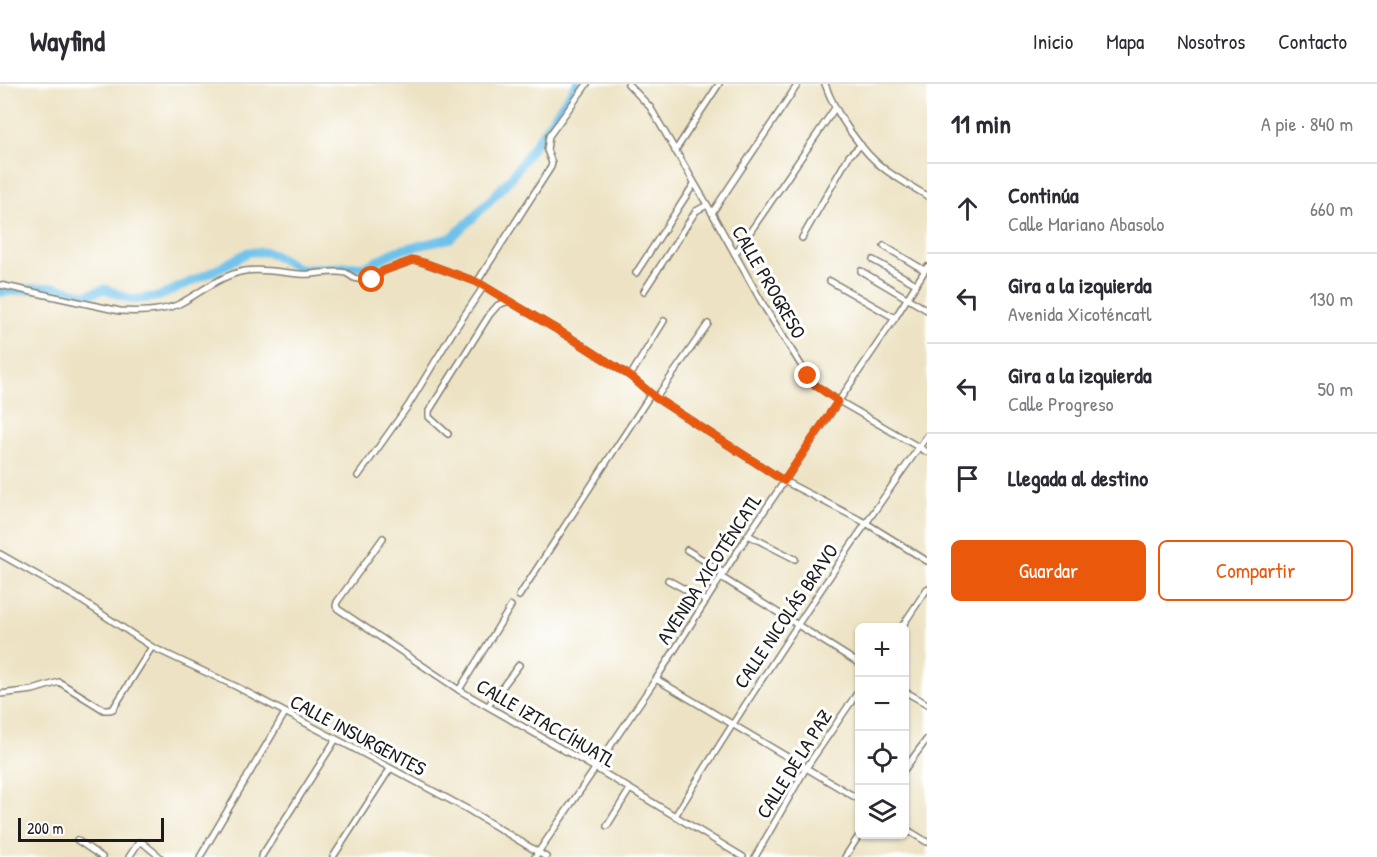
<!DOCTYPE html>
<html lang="es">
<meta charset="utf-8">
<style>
:root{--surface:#fff;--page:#f2f2f3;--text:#2b2b33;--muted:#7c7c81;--line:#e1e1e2;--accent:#ea580c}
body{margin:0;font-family:"Patrick Hand",sans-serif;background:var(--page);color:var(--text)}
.controls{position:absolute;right:18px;bottom:18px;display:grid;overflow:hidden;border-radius:9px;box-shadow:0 2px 4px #0004}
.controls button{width:54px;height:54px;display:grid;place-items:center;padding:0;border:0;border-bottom:2px solid var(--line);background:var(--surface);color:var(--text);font:30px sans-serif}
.scale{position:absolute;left:18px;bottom:15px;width:146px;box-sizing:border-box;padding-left:6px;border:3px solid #1c1c1c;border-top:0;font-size:16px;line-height:21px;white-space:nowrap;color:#1c1c1c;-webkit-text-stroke:4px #fff;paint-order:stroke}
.stop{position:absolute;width:18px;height:18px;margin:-14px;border:4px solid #ea580c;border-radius:50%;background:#fff}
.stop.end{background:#ea580c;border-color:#fff;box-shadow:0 2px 6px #0008}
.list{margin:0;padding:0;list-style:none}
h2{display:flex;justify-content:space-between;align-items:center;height:78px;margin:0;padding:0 24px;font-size:26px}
h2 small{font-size:20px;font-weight:400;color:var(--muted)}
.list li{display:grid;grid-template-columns:39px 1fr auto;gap:18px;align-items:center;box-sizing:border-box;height:90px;padding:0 24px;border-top:2px solid var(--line)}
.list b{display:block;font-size:22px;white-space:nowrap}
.list p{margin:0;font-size:20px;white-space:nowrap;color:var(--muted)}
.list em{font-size:20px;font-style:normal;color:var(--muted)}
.actions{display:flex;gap:12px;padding:18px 24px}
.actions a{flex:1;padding:14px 0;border:2px solid var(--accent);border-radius:9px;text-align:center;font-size:21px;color:var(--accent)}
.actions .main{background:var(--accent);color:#fff}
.icon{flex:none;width:33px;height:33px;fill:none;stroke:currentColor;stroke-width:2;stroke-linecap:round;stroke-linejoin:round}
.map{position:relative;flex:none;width:927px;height:773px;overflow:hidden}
header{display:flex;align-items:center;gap:36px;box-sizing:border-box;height:84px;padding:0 30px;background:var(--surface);border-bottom:2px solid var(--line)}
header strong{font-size:28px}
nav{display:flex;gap:33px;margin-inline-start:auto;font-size:21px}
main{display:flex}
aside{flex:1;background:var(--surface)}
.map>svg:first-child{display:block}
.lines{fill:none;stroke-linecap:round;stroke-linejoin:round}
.river{stroke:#6ec1ea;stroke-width:9}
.minor-casing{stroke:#848070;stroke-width:8}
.minor{stroke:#fff;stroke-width:5}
.route{stroke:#ea580c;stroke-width:8}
.labels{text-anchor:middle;stroke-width:6;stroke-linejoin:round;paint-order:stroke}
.street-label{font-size:20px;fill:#1c1c1c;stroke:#fff}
</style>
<header>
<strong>Wayfind</strong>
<nav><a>Inicio</a><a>Mapa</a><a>Nosotros</a><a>Contacto</a></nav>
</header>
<main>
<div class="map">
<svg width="927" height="773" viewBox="0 0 927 773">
<rect width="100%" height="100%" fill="#fff"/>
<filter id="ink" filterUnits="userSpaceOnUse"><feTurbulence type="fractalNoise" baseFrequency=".0167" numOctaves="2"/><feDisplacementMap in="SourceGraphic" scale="12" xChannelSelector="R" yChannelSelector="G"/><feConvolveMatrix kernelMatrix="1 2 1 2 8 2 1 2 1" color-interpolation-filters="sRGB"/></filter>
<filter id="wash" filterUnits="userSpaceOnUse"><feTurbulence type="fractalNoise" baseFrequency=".008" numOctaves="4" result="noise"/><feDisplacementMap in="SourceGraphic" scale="24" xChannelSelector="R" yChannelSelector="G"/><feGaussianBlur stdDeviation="1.35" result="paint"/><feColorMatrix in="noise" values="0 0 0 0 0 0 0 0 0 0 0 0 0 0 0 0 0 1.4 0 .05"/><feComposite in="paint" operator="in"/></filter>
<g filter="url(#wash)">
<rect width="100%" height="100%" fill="#ede3c4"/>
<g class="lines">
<path class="river" d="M0 208 54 203 86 211 105 205 133 216 160 212 218 185 248 168H267L282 175 299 185 367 182 396 167 451 154 476 131 511 94 577 0"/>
</g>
</g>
<g filter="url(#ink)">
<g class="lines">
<g class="minor-casing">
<g id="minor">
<path d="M628 0 650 23 712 129 765 224 808 292 815 301 839 317 927 368"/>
<path d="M825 0C835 29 862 69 887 87 900 96 914 104 927 112"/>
<path d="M675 67 719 0"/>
<path d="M712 129 798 0"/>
<path d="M802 154 849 72 861 61"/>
<path d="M884 162 924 186"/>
<path d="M735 170 835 24"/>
<path d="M873 176 916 200"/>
<path d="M861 187 927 226"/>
<path d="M636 189 694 100"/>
<path d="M830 197 895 234"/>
<path d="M477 198 551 83 552 79 547 66 549 52 587 0"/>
<path d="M0 201 120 227C139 228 162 228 179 220 201 209 220 191 245 187 264 184 281 189 300 190 315 192 331 185 346 189 346 189 354 194 354 194 360 196 366 196 372 196L383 187 414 176 425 179 477 198 571 254 630 292 656 314 784 397 866 439 927 477"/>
<path d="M644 207 696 127 707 121"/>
<path d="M630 292 664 237"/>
<path d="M656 314 708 240"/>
<path d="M448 350 429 333V327L490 230 498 221 509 217"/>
<path d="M358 392 408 322 453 248 484 202"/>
<path d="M748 451 795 475"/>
<path d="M383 454 337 518 336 522 338 525 459 606 597 685 743 773"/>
<path d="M687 466 724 489"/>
<path d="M0 470 76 513 152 563 237 603 336 655 467 725 546 773"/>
<path d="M721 493 860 580"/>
<path d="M668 496 706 517"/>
<path d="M519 512 651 310"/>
<path d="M901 544 927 505"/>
<path d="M656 595 860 716"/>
<path d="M459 606 511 522"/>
<path d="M904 607 927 620"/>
<path d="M0 610 33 606 59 598 104 626H109L113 625 152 563"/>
<path d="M488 622 519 581"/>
<path d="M904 686 927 655"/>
<path d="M675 732C755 603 839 476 927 352"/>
<path d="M607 742 630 705"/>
<path d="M904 744 927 758"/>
<path d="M77 756 102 773"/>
<path d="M129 773 139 758 143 759 160 773"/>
<path d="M200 773 285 629"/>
<path d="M261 773 336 655"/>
<path d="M333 773 390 685"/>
<path d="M535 773 656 595 748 451 895 234 927 183"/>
<path d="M755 773 806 684 860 605"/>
<path d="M845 773 860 750"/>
</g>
</g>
<use href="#minor" class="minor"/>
</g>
</g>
<g class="lines" filter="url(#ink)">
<path class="route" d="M372 196 383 187 414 176 425 179 477 198 571 254 630 292 656 314 784 397 838 317 815 301 808 292"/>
</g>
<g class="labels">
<g class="street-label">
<text transform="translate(769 198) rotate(60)" y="7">CALLE PROGRESO</text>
<text transform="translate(709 485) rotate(-57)" y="7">AVENIDA XICOTÉNCATL</text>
<text transform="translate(786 532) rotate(-56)" y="7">CALLE NICOLÁS BRAVO</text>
<text transform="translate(546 639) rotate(30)" y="7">CALLE IZTACCÍHUATL</text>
<text transform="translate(358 651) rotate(28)" y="7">CALLE INSURGENTES</text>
<text transform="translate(794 680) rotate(-58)" y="7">CALLE DE LA PAZ</text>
</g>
</g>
</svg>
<div class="controls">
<button>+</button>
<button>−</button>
<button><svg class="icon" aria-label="locate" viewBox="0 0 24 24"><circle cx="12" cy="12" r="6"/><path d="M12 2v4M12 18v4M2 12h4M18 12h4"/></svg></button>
<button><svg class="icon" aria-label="layers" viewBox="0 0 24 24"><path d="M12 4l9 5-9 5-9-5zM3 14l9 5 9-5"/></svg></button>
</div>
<div class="scale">200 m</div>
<div class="stop" style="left:372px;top:196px"></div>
<div class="stop end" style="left:808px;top:292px"></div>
</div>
<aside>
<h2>11 min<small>A pie · 840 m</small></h2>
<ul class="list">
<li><svg class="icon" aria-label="ahead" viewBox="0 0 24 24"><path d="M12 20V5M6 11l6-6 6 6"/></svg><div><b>Continúa</b><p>Calle Mariano Abasolo</p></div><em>660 m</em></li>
<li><svg class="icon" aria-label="left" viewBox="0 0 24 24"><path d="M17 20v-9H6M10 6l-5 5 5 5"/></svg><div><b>Gira a la izquierda</b><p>Avenida Xicoténcatl</p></div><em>130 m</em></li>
<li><svg class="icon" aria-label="left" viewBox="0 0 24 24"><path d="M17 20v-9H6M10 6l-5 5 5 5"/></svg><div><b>Gira a la izquierda</b><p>Calle Progreso</p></div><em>50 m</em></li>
<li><svg class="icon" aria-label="arrive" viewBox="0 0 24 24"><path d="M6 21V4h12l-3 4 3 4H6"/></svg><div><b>Llegada al destino</b></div></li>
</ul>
<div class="actions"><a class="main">Guardar</a><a>Compartir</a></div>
</aside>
</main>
